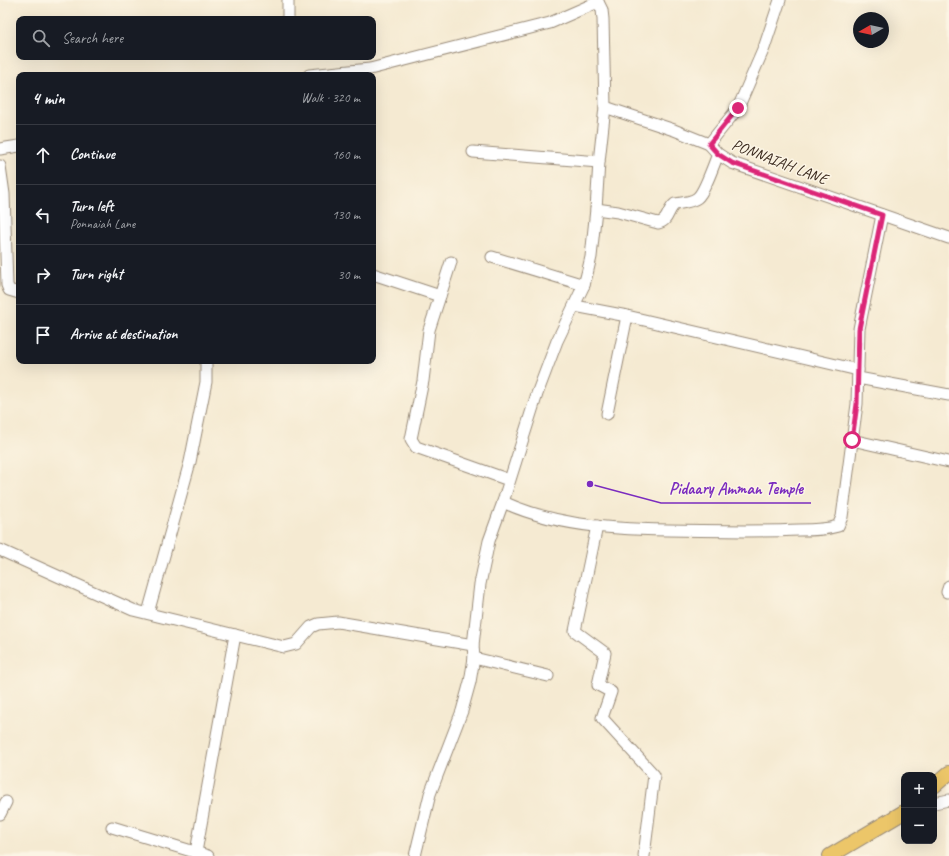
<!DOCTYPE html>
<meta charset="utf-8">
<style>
:root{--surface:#171b24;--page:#242831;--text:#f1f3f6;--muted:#9ea1a6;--line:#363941}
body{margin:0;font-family:Caveat,sans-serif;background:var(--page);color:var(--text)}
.controls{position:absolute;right:12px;bottom:12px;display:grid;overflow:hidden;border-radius:8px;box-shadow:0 4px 16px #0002}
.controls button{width:36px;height:36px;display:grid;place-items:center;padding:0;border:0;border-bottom:1px solid var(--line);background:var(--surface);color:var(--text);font:20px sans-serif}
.compass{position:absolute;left:853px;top:12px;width:36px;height:36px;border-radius:50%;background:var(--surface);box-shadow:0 4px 16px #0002;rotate:261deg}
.stop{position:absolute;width:12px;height:12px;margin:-9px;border:3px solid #db2777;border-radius:50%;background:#fff}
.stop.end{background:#db2777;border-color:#fff;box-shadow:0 1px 4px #0008}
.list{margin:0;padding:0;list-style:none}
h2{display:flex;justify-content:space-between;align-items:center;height:52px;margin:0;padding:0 16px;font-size:17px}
h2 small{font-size:13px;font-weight:400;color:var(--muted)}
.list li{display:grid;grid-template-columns:26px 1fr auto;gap:12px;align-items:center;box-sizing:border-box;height:60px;padding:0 16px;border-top:1px solid var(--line)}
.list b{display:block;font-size:15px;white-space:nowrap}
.list p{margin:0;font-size:13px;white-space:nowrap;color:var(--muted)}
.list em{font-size:13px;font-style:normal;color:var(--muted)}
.icon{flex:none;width:22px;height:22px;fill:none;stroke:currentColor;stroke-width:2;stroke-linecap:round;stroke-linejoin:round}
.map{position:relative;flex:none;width:949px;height:856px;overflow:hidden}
.search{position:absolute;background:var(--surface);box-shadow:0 4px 16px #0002;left:16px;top:16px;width:360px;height:44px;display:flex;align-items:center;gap:10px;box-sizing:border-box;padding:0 14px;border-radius:8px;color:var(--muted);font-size:15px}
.panel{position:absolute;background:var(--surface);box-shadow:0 4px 16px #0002;left:16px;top:72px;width:360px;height:292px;border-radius:8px}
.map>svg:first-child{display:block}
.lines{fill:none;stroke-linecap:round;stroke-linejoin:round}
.minor-casing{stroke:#988a78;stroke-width:13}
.major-casing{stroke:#988a78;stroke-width:16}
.minor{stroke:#fff;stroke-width:11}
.major{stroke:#ecc669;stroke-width:14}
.route{stroke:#db2777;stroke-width:5}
.labels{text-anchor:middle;stroke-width:3;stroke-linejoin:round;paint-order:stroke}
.street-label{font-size:16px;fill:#3b2a1e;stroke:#fcf5e5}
.leader{fill:none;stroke:#7b2cbf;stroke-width:1.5}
.callout-dot{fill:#7b2cbf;stroke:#fcf5e5;stroke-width:1.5}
.callout-label{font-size:17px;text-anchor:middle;font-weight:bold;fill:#7b2cbf;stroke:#fcf5e5;stroke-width:3;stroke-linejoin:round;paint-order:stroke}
</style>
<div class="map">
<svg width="949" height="856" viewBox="0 0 949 856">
<rect width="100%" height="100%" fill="#fcf5e5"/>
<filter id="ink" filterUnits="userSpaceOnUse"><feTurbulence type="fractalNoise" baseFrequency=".025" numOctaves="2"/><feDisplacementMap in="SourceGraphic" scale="8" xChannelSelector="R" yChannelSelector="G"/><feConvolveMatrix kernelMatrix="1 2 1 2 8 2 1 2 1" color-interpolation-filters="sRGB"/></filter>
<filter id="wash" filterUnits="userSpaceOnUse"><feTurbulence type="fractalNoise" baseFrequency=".012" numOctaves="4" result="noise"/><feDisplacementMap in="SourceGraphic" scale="16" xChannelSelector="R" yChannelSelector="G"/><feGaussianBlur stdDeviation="0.9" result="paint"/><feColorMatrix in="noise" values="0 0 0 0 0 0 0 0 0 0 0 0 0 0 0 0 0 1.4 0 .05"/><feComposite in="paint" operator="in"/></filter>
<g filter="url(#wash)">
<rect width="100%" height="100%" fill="#f5ead2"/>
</g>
<g filter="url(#ink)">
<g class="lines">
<g class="minor-casing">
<g id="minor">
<path d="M288 0V19"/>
<path d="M309 75 370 69 550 23 598 2"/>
<path d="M605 107 674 130 709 144 718 154 732 163 949 238"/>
<path d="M709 144 738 108 764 48 780 0"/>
<path d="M0 149 19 146"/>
<path d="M473 152 599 162"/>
<path d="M0 166 4 194 7 285 9 290 19 293"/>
<path d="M596 209 618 212 658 223C669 221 667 210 675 204 682 203 692 202 697 198 704 193 714 164 718 154"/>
<path d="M492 257 584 285"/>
<path d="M451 262 429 330 423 381 411 439 416 447 509 480"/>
<path d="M373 274 440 296"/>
<path d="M575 306 627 316 858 370"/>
<path d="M858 378 949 395"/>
<path d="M607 414 627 316"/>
<path d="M852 440 949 462"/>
<path d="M503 502C577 536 664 529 744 531 762 531 780 531 799 530 812 530 825 530 838 526L842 517 857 404 859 329 882 215"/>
<path d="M597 526 575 631 605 653 598 685 611 692 602 718 654 775 644 856"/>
<path d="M0 550 133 610 284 647 296 644 311 627 318 624 338 622 473 645"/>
<path d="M947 592 949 586"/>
<path d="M148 613 190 462 206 382V361"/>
<path d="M474 658 548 676"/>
<path d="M934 803 949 800"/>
<path d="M0 814 6 802"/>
<path d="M112 827 208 856"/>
<path d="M196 852 235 635"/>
<path d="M415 856 430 794 462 711 470 682 474 658 473 645 480 584 489 541 502 505 537 394 557 341 584 285 587 274 591 257 596 209 599 162 605 107 603 19 602 10 597 0"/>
</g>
</g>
<g class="major-casing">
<g id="major">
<path d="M934 786 949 773"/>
<path d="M830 856 904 812"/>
</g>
</g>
<use href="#minor" class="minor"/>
<use href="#major" class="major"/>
</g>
</g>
<g class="lines" filter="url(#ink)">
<path class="route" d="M738 108 709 144 718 154 732 163 882 215 859 329 857 404 852 440"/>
</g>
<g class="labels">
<g class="street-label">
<text transform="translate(780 161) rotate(21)" y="6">PONNAIAH LANE</text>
</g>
</g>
<path class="leader" d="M590 484L661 503H811"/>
<circle class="callout-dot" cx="590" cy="484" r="4"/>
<g class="callout-label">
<text x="736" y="494">Pidaary Amman Temple</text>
</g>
</svg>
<div class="controls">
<button>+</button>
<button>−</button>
</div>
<svg class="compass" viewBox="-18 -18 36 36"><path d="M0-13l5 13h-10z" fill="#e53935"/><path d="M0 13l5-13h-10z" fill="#9ea1a6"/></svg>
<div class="stop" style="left:852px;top:440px"></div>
<div class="stop end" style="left:738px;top:108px"></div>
<div class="search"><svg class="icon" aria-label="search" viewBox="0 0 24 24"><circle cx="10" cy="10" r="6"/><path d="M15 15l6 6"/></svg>Search here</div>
<section class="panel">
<h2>4 min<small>Walk · 320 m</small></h2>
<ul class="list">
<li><svg class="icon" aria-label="ahead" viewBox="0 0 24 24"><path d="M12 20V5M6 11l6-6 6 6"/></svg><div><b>Continue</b></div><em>160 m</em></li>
<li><svg class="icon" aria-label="left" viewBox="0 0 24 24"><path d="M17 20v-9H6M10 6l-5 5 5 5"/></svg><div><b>Turn left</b><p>Ponnaiah Lane</p></div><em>130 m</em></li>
<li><svg class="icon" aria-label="right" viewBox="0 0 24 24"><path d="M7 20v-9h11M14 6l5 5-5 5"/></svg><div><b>Turn right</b></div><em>30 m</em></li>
<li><svg class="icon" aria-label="arrive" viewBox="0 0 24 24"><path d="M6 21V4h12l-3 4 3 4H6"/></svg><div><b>Arrive at destination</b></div></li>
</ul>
</section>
</div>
